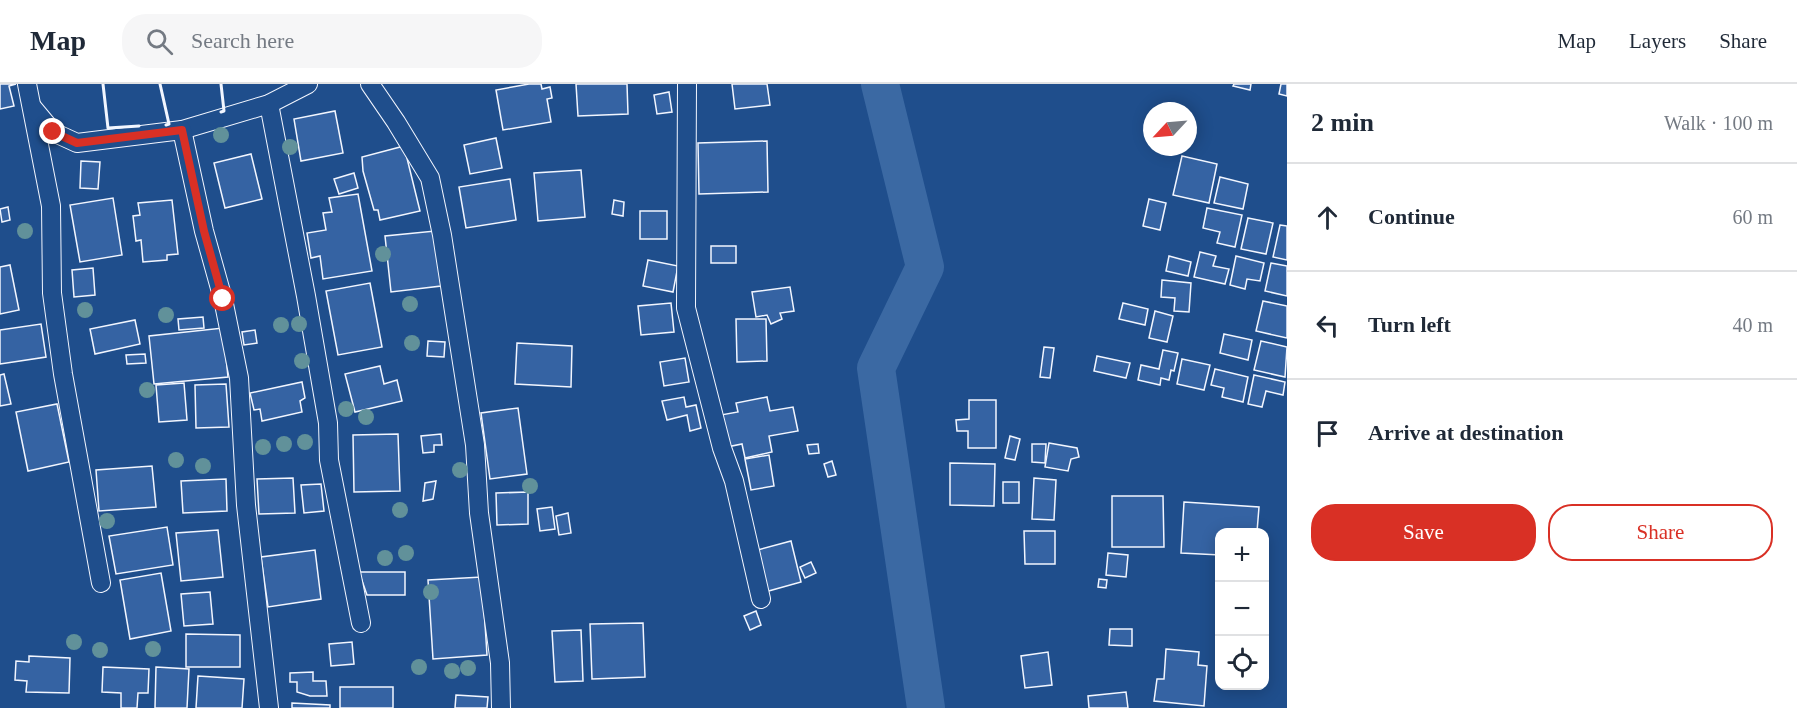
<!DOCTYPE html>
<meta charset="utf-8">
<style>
:root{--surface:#fff;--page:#f6f6f7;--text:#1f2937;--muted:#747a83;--line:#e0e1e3;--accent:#d93025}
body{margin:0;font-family:"Times New Roman",serif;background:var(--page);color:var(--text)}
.controls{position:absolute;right:18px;bottom:18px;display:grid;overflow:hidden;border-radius:12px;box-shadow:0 3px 15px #0003}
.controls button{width:54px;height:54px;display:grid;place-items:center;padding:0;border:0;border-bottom:2px solid var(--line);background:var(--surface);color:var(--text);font:30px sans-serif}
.compass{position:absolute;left:1143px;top:18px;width:54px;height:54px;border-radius:50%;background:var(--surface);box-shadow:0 3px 15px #0003;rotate:244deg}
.stop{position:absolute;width:18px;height:18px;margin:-14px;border:4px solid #d93025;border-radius:50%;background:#fff}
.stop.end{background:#d93025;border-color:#fff;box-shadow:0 2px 6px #0008}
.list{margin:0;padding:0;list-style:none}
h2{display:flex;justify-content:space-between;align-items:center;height:78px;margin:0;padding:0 24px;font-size:26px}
h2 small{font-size:20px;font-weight:400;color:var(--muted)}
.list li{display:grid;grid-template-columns:39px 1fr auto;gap:18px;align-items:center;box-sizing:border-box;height:108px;padding:0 24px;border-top:2px solid var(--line)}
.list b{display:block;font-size:22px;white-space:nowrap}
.list em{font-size:20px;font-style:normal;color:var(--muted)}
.actions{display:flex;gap:12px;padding:18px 24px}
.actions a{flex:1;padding:14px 0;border:2px solid var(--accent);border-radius:24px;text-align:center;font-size:21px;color:var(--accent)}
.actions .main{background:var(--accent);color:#fff}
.icon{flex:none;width:33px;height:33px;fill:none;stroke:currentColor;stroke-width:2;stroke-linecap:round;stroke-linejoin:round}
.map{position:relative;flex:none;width:1287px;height:624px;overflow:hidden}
header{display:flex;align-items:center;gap:36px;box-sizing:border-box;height:84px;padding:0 30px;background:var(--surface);border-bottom:2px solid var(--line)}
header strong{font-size:28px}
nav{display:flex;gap:33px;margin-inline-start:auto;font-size:21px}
.search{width:420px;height:54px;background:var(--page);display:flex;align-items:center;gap:15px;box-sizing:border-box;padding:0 21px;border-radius:24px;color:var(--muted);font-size:22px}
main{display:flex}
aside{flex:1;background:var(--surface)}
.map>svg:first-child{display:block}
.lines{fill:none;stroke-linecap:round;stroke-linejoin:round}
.river{stroke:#3b69a3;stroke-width:38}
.building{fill:#3563a3;stroke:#f2f6ff;stroke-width:1.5}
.minor-casing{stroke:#f2f6ff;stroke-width:20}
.minor{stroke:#1f4e8c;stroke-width:18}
.wall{stroke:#f2f6ff;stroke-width:3}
.tree{fill:#61919a}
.route{stroke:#d93025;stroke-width:8}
</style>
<header>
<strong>Map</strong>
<div class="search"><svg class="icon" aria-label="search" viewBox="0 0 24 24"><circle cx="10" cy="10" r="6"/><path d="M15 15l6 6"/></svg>Search here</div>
<nav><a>Map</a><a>Layers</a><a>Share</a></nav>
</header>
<main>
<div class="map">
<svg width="1287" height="624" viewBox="0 0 1287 624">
<rect width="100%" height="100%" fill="#1f4e8c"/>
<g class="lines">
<path class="river" d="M880 0 925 183 876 284 926 624"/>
</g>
<g class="building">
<path d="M0 0H16L9 2 14 22 0 25Z"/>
<path d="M529 0H541L542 5 550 3 552 14 547 15 551 38 503 46 496 6Z"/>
<path d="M576 0H627L628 30 578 32Z"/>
<path d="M732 0H767L770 21 735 25Z"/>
<path d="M1234 0H1251L1250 6 1233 2Z"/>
<path d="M1281 0H1287V12L1279 10Z"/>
<path d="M669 8 672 28 657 30 654 11Z"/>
<path d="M335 27 343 69 301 77 294 35Z"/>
<path d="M496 54 502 84 470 90 464 61Z"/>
<path d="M767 57 768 108 699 110 698 59Z"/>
<path d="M404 62 420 127 380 136 378 126H374L363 87 362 73Z"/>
<path d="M251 70 262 115 225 124 214 79Z"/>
<path d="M1182 72 1217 80 1209 119 1173 111Z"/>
<path d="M81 77 100 78 98 105 80 104Z"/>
<path d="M581 86 585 133 538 137 534 89Z"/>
<path d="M354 89 358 104 339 110 334 95Z"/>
<path d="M1220 93 1248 100 1243 125 1214 119Z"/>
<path d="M510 95 516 136 466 144 459 103Z"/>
<path d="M358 110 372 187 323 195 320 172 311 174 307 149 326 146 323 129 332 128 329 114Z"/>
<path d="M113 114 122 171 80 178 70 121Z"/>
<path d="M1149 115 1166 119 1160 146 1143 142Z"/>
<path d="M172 116 178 170 167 171V176L143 178 141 156 136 157 133 132 140 131 138 119Z"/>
<path d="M614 116 624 118 623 132 612 130Z"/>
<path d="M8 123 10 136 2 138 0 125Z"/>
<path d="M1207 124 1242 131 1235 163 1217 159 1220 148 1203 144Z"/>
<rect x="640" y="127" width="27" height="28"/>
<path d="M1248 134 1273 139 1266 170 1241 165Z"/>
<path d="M1280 141 1287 142V176L1273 173Z"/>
<path d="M435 147 441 202 391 208 385 152Z"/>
<rect x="711" y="162" width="25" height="17"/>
<path d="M1200 168 1216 172 1213 182 1229 185 1225 200 1194 193Z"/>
<path d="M1169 172 1191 178 1188 192 1166 187Z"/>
<path d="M1236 172 1264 179 1260 197 1247 195 1245 205 1230 201Z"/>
<path d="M648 176 678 182 673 208 643 202Z"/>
<path d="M1271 179 1287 182V212L1265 207Z"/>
<path d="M10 181 19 226 0 230V183Z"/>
<path d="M93 184 95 211 74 213 72 186Z"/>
<path d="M1162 196 1191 199 1189 228 1174 227 1175 214 1161 213Z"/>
<path d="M370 199 382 263 338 271 326 207Z"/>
<path d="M790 203 794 227 780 229 782 235 771 240 767 231 756 233 752 208Z"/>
<path d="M1263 217 1287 222V254L1256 247Z"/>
<path d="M671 219 674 248 641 251 638 222Z"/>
<path d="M1123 219 1148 225 1145 241 1119 235Z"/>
<path d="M1155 227 1173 232 1167 258 1149 254Z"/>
<path d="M203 233 204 244 179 246 178 235Z"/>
<path d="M736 235H766L767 277 737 278Z"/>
<path d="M135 236 140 260 95 270 90 245Z"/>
<path d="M41 240 46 273 0 280V246Z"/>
<path d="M223 244 228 293 154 300 149 252Z"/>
<path d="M255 246 257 259 244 261 242 248Z"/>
<path d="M1224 250 1252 256 1248 276 1220 269Z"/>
<path d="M428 257 445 258 444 273 427 272Z"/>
<path d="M1261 257 1287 263 1285 293 1254 286Z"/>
<path d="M517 259 572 262 571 303 515 300Z"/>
<path d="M1044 263 1054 264 1050 294 1040 293Z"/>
<path d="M1163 266 1178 269 1174 287 1171 286 1169 296 1161 294 1160 301 1138 296 1141 281 1159 285Z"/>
<path d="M145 270 146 279 127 280 126 271Z"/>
<path d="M1097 272 1130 279 1126 294 1094 287Z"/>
<path d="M685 274 689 298 664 302 660 278Z"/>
<path d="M1182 275 1210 281 1204 306 1177 300Z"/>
<path d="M380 282 384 300 397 296 402 317 355 328 345 290Z"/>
<path d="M1215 285 1248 293 1243 318 1222 313 1224 304 1211 301Z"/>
<path d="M4 290 11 320 0 322V291Z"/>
<path d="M1254 291 1285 298 1283 311 1266 307 1262 323 1248 320Z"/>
<path d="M302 298 305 314 300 317 302 328 262 337 260 325 254 326 250 309Z"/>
<path d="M184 299 187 336 159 338 156 301Z"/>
<path d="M226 300 229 343 196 344 195 301Z"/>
<path d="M684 313 686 323 696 321 701 344 690 347 687 331 667 336 662 317Z"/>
<path d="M767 313 770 327 793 323 798 347 769 352 772 368 745 374 742 360 722 364 715 332 738 328 736 319Z"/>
<path d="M969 316H996V364H968V347H957L956 336 969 335Z"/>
<path d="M57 320 69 378 28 387 16 328Z"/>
<path d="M518 324 527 390 490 395 481 329Z"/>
<path d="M398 350 400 407 354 408 353 351Z"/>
<path d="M441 350 442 361H434V368L423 369 421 352Z"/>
<path d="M1010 352 1020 355 1015 376 1005 374Z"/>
<path d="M1049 359 1077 364 1079 373 1071 375 1068 387 1045 383Z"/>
<path d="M818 360 819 369 809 370 807 361Z"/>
<path d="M1032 360H1046L1045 379 1032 378Z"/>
<path d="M769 371 774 402 751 406 745 375Z"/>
<path d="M832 377 836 391 828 393 824 380Z"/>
<path d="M950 379 995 380 994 422 950 421Z"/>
<path d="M152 382 156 423 99 427 96 386Z"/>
<path d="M293 394 295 429 259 430 257 395Z"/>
<path d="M1034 394 1056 396 1054 436 1032 435Z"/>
<path d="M226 395 227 427 183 429 181 397Z"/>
<path d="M436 397 433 415 423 417 425 399Z"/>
<rect x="1003" y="398" width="16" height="21"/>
<path d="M321 400 324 427 304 429 301 401Z"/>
<path d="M528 408V440L497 441 496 409Z"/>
<path d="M1112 412H1163L1164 463H1112Z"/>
<path d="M1184 418 1259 423 1257 448H1220V471L1181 469Z"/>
<path d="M552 423 555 445 540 447 537 425Z"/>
<path d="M568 429 571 449 559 451 556 432Z"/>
<path d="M167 443 173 481 116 490 109 452Z"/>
<path d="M218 446 223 493 181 497 176 449Z"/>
<path d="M1024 447H1055V480H1025Z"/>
<path d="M791 457 801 498 765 508 754 467Z"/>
<path d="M315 466 321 515 268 523 261 473Z"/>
<path d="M1108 469 1128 471 1126 493 1106 491Z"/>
<path d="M811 478 816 489 805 494 800 483Z"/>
<path d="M359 488H405V511H367Z"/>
<path d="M161 489 171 547 130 555 120 496Z"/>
<path d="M482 493 487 571 433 575 428 496Z"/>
<path d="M1099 495 1107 496 1106 504 1098 503Z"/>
<path d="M210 508 213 540 184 542 181 510Z"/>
<path d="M756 527 761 541 750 546 744 532Z"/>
<path d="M643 539 645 593 592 595 590 540Z"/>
<path d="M1110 545H1132V562L1109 561Z"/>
<path d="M581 546 583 597 555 598 552 547Z"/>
<path d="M186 550 240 551V583H186Z"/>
<path d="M352 558 354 580 331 582 329 560Z"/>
<path d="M1166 565 1199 568 1198 581 1207 582 1204 622 1154 617 1157 595H1164Z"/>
<path d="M1048 568 1052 601 1025 604 1021 572Z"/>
<path d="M29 572 70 574 69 609 26 608 27 597 15 596 16 577 29 578Z"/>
<path d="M103 583 149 585 148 609H138L137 624H121V609L102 608Z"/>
<path d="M156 583 189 585 187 624H155Z"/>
<path d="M313 588V597H326L327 612H310L297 608V598H290V589Z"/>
<path d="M198 592 244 595 242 624H196Z"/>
<rect x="340" y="603" width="53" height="21"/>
<path d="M1126 608 1128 624H1089L1088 612Z"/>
<path d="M456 611 488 613 487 624H455Z"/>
<path d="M292 619 330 621V624H292Z"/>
</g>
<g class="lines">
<g class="minor-casing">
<g id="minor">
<path d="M27 0 51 122 52 209 63 290 101 499"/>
<path d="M370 0 396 38 430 94 442 151 475 361 479 429 500 579 501 624"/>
<path d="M687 0 686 224 722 364 734 397 761 515"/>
<path d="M269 20 306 212 328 339 329 376 361 539"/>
<path d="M33 24 53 48 77 59 182 46 269 20 308 0"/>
<path d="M182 46 204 147 223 215 239 294 246 421 269 624"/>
</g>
</g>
<use href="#minor" class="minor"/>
<g class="wall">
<path d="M103 0 108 44 139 42"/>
<path d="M160 0 169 40 166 41"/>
<path d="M221 0 224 27 221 28"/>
</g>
</g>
<g class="tree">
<circle cx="221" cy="51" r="8"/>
<circle cx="290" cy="63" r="8"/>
<circle cx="25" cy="147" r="8"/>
<circle cx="383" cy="170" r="8"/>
<circle cx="410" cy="220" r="8"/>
<circle cx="85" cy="226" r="8"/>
<circle cx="166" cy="231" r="8"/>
<circle cx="299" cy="240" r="8"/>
<circle cx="281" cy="241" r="8"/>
<circle cx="412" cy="259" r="8"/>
<circle cx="302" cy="277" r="8"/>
<circle cx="147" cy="306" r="8"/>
<circle cx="346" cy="325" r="8"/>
<circle cx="366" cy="333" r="8"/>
<circle cx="305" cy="358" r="8"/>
<circle cx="284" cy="360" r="8"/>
<circle cx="263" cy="363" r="8"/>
<circle cx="176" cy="376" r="8"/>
<circle cx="203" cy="382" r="8"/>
<circle cx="460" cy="386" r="8"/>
<circle cx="530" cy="402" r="8"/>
<circle cx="400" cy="426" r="8"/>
<circle cx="107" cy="437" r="8"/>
<circle cx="406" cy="469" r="8"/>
<circle cx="385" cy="474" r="8"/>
<circle cx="431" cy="508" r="8"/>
<circle cx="74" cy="558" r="8"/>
<circle cx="153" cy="565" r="8"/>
<circle cx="100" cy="566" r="8"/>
<circle cx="419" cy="583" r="8"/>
<circle cx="468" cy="584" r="8"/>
<circle cx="452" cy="587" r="8"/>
</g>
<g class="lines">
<path class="route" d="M53 48 77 59 182 46 204 147 223 215"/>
</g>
</svg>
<div class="controls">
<button>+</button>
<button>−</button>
<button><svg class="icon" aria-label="locate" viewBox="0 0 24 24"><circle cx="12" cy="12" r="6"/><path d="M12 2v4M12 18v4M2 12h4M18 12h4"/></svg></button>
</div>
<svg class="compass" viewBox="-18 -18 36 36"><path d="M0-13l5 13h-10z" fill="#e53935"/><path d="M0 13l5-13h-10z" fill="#747a83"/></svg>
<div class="stop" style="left:223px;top:215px"></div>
<div class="stop end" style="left:53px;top:48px"></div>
</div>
<aside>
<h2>2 min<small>Walk · 100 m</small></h2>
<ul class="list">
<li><svg class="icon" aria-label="ahead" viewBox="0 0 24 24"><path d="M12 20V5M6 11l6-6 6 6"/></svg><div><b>Continue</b></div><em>60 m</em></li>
<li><svg class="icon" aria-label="left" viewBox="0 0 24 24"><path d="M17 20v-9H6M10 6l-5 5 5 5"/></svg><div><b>Turn left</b></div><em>40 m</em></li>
<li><svg class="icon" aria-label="arrive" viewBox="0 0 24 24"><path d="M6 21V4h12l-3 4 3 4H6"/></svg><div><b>Arrive at destination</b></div></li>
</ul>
<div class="actions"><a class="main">Save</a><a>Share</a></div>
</aside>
</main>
